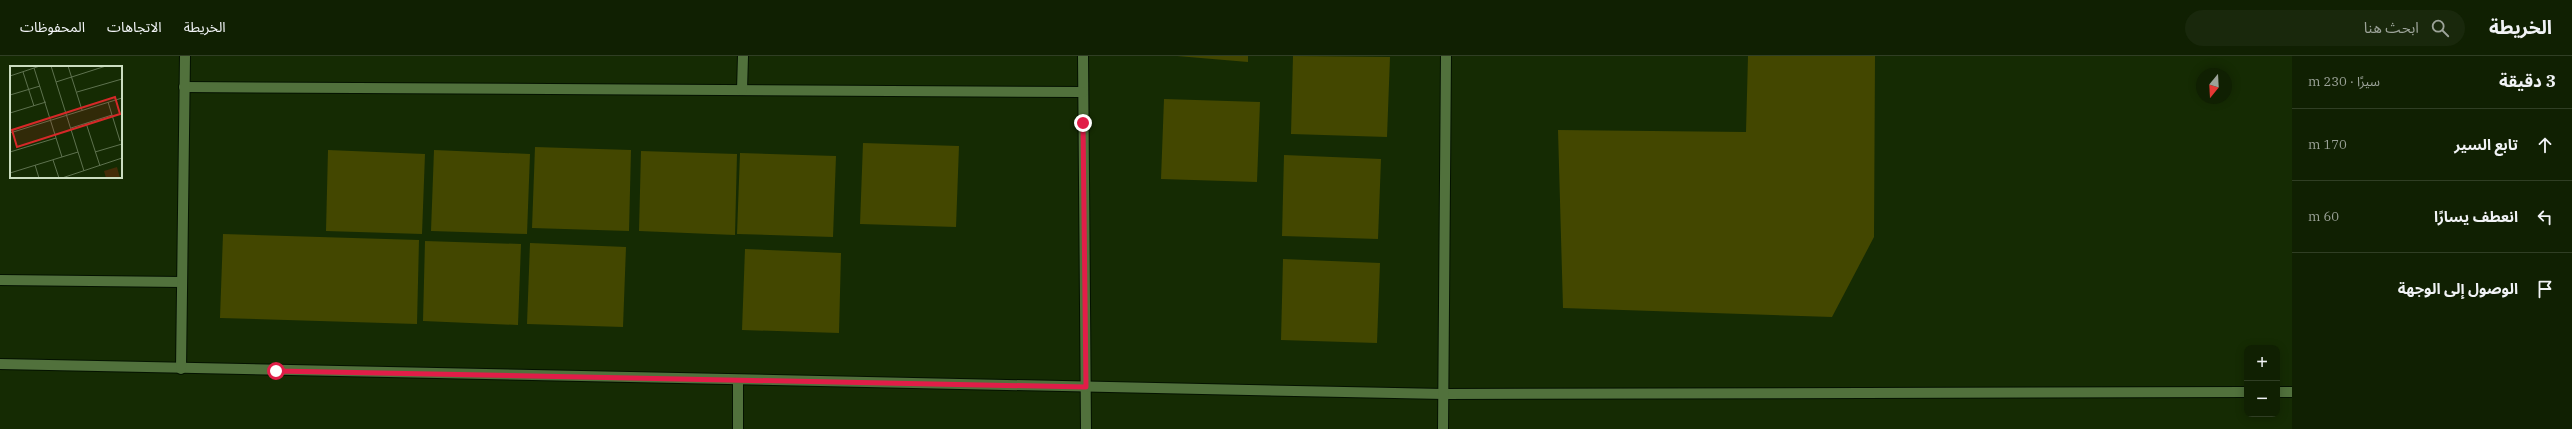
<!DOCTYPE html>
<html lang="ar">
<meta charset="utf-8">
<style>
:root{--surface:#102002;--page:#19280c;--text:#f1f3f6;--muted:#9ca399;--line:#303e24}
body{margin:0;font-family:"IBM Plex Serif","Noto Sans Arabic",serif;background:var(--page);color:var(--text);direction:rtl}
.controls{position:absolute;right:12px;bottom:12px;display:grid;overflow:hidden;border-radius:8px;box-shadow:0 2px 10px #0003}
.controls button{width:36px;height:36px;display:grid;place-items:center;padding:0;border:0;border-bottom:1px solid var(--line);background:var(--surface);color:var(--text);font:20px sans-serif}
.compass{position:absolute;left:2196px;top:12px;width:36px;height:36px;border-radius:50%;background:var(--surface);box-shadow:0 2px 10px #0003;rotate:198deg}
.stop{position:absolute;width:12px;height:12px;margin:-9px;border:3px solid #e11d48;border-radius:50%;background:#fff}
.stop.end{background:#e11d48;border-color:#fff;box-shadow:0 1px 4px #0008}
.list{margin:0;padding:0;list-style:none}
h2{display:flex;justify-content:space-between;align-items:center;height:52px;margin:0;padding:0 16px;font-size:17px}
h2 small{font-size:13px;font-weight:400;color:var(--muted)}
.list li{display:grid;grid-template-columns:26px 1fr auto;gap:12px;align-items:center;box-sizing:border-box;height:72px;padding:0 16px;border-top:1px solid var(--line)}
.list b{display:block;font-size:15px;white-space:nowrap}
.list em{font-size:13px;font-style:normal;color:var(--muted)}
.icon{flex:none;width:22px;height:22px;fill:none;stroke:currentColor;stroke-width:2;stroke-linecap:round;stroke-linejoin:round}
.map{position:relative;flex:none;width:2292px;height:373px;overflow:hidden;direction:ltr}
header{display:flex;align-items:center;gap:24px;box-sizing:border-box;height:56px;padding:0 20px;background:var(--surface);border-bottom:1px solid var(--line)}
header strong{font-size:19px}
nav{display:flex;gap:22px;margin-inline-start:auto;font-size:14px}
.search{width:280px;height:36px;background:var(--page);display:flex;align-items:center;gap:10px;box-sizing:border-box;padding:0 14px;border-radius:22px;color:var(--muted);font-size:15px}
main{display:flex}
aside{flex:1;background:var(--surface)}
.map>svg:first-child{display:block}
.building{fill:#434700}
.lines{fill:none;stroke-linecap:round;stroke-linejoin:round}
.minor-casing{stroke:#041200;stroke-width:12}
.minor{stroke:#51713c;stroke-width:10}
.route{stroke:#e11d48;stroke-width:5}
.inset-road{fill:none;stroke:#5e724f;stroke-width:1}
.view{fill:#d62828;fill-opacity:0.15;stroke:#d62828;stroke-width:2}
.inset-edge{fill:none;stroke:#cbddc0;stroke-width:2}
</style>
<header>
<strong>الخريطة</strong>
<div class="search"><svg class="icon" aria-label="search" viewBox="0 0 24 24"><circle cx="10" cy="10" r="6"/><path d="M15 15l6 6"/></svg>ابحث هنا</div>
<nav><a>الخريطة</a><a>الاتجاهات</a><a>المحفوظات</a></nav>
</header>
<main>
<aside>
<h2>3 دقيقة<small>سيرًا · 230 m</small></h2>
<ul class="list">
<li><svg class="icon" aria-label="ahead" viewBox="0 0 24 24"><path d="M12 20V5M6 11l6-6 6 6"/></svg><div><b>تابع السير</b></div><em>170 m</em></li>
<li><svg class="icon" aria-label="left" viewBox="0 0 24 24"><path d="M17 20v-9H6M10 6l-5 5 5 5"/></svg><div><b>انعطف يسارًا</b></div><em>60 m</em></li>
<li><svg class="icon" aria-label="arrive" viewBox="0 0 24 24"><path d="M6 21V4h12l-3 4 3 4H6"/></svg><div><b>الوصول إلى الوجهة</b></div></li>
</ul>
</aside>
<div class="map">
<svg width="2292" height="373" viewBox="0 0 2292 373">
<rect width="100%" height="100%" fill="#152b03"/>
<g class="building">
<path d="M1177 0H1248V6Z"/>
<path d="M1293 0 1390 1 1387 81 1291 78Z"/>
<path d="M1748 0H1875L1874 181 1832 261 1563 252 1558 74 1746 76Z"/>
<path d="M1164 43 1260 46 1257 126 1161 123Z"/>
<path d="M863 87 959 90 956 171 860 168Z"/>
<path d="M535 91 631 94 629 175 532 172Z"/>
<path d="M328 94 425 98 422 178 326 175Z"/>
<path d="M434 94 530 98 527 178 431 175Z"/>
<path d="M641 95 737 98 735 179 639 175Z"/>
<path d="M740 97 836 100 833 181 737 178Z"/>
<path d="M1284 99 1381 103 1378 183 1282 180Z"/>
<path d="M223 178 419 184 417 268 220 262Z"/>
<path d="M425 185 521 188 518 269 423 265Z"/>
<path d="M530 187 626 191 623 271 527 268Z"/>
<path d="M745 193 841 197 839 277 742 274Z"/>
<path d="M1283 203 1380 207 1377 287 1281 284Z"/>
</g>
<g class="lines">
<g class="minor-casing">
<g id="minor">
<path d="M1083 0 1086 373"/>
<path d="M184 31 1083 36"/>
<path d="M742 34 743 0"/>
<path d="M0 224 182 226"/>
<path d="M0 308 1444 338 2247 336"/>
<path d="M181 313 185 0"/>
<path d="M738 325V373"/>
<path d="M2277 336H2292"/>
<path d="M1443 373 1446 0"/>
</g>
</g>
<use href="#minor" class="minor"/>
</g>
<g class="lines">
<path class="route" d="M276 315 1086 331 1083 67"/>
</g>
<g transform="translate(10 10)">
<rect width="112" height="112" fill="#152b03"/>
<path d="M107 101 110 112H96L94 105Z" fill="#442c08"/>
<path class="inset-road" d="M41 0 74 105M58 0 72 44M24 2 52 91M13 6 24 40M0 10 30 0M46 16 96 0M67 26 112 13M0 29 30 20M98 36 110 75M0 47 36 36M76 57 90 100M61 62 102 49M0 67 112 32M0 86 46 72M85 86 112 78M43 94 49 112M25 99 29 112M0 107 68 86M52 112 112 92"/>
<path class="view" d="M105 31 110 48 7 81 2 64Z"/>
<rect width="112" height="112" class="inset-edge"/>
</g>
</svg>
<div class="controls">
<button>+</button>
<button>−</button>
</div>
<svg class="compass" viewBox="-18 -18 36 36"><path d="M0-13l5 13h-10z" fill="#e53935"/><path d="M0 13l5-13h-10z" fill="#9ca399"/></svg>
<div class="stop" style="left:276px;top:315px"></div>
<div class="stop end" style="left:1083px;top:67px"></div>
</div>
</main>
